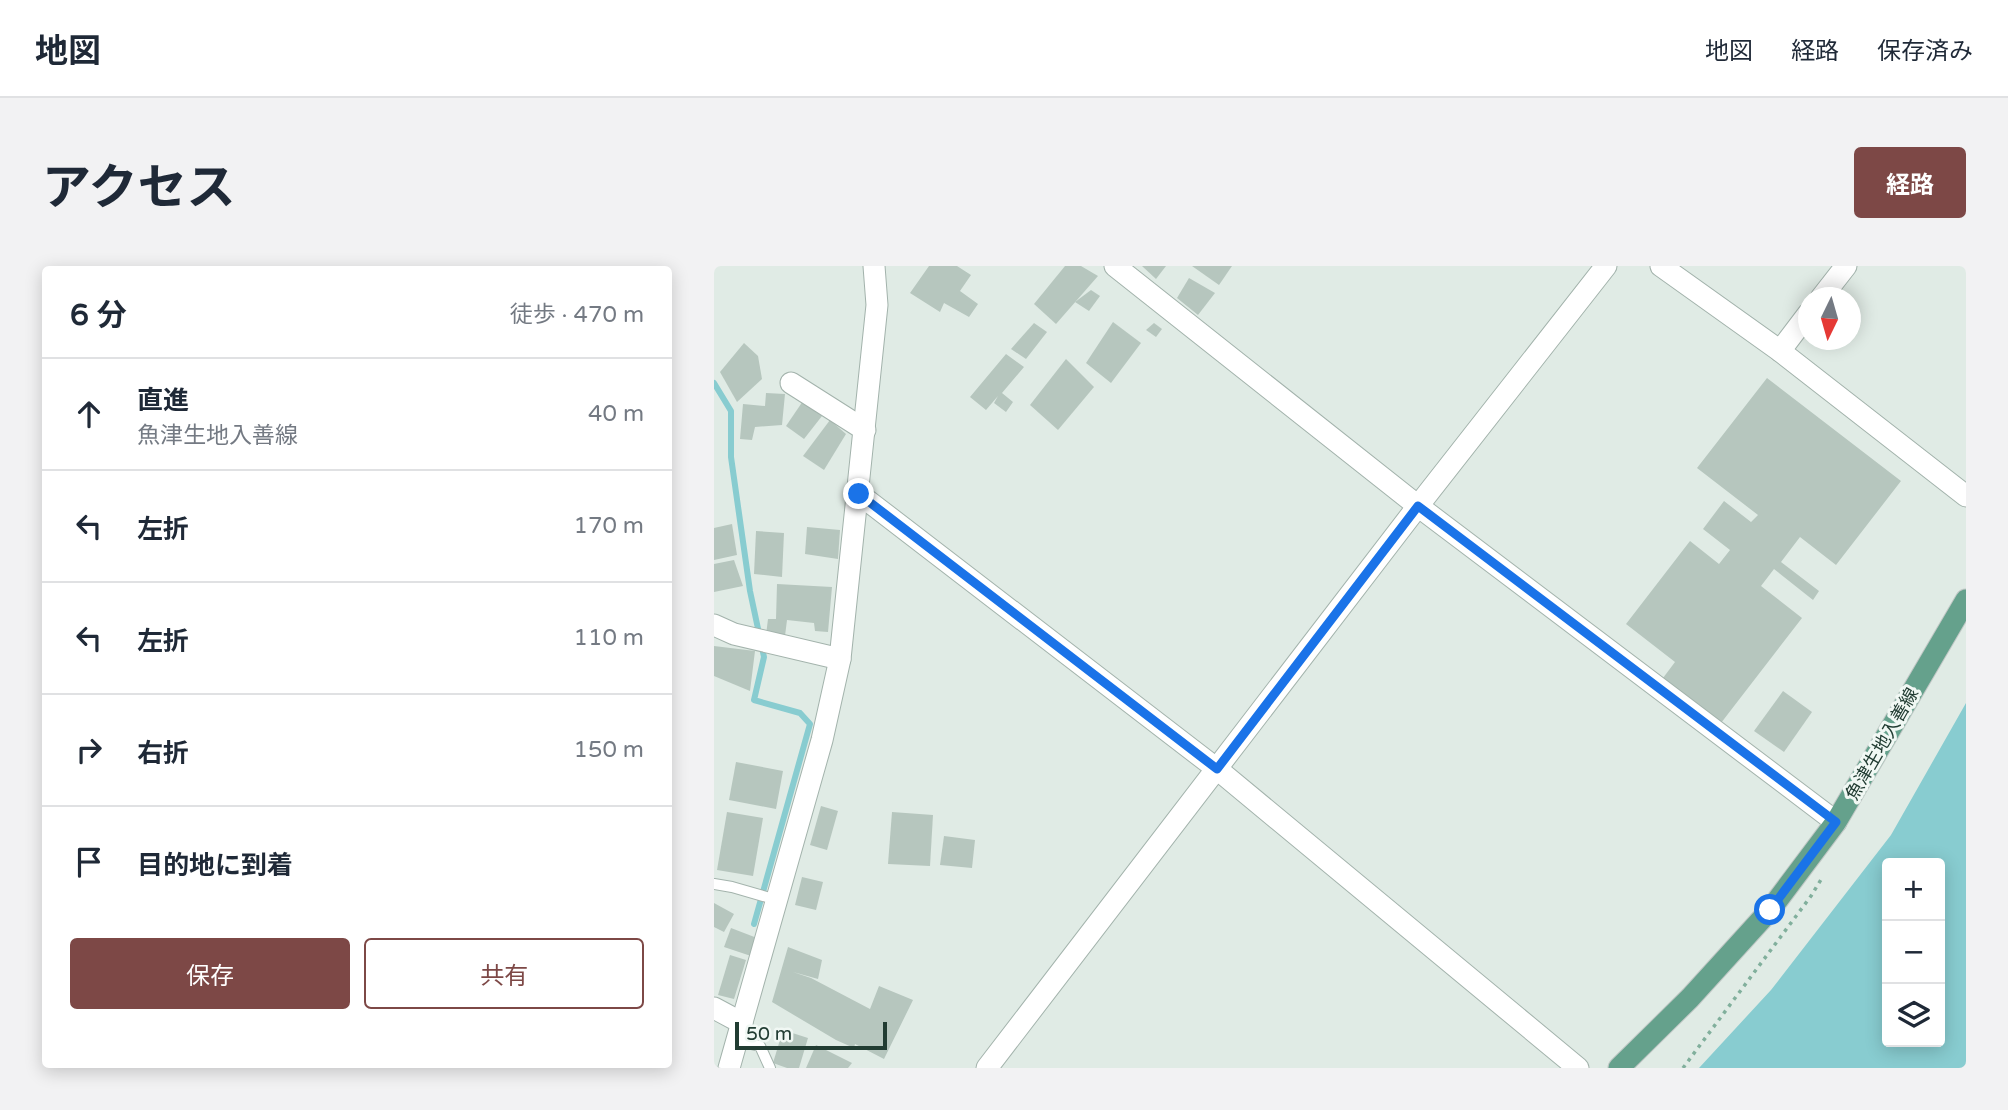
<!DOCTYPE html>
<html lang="ja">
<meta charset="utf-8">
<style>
:root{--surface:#fff;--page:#f2f2f3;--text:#1f2937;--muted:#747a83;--line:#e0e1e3;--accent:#7d4846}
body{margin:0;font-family:"Varela Round","Noto Sans JP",sans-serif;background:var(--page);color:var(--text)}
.controls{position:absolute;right:21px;bottom:21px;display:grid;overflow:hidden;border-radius:7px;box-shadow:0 4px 18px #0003}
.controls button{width:63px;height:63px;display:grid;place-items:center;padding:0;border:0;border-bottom:2px solid var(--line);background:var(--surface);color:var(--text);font:35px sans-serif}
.compass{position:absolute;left:1084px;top:21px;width:63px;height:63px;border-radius:50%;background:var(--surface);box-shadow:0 4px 18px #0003;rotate:185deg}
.scale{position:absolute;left:21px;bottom:18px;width:152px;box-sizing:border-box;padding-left:7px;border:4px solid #213c32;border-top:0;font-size:19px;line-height:24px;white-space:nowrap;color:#213c32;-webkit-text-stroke:5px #f1f8f4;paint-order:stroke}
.stop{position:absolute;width:21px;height:21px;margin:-16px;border:5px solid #1a73e8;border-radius:50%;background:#fff}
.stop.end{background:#1a73e8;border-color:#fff;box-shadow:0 2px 7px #0008}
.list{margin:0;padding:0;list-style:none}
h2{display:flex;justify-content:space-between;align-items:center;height:91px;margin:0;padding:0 28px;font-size:30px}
h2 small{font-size:23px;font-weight:400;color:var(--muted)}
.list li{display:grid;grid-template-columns:46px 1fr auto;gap:21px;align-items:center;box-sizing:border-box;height:112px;padding:0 28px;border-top:2px solid var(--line)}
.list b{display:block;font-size:26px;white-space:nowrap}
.list p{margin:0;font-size:23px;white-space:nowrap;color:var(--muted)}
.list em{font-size:23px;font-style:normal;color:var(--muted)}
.actions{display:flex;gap:14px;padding:21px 28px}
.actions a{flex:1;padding:16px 0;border:2px solid var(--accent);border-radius:7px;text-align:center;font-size:24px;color:var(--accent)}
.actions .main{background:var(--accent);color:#fff}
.icon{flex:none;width:38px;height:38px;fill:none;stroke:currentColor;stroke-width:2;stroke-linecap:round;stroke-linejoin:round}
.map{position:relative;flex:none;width:1252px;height:802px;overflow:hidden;border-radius:7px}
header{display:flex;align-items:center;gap:42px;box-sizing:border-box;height:98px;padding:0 35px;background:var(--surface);border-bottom:2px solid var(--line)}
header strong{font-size:33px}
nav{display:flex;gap:38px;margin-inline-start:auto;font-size:24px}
.intro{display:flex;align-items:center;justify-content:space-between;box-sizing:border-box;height:168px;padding:0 42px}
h1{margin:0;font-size:49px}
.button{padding:18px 32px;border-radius:7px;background:var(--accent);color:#fff;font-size:24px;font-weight:700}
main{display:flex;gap:42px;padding:0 42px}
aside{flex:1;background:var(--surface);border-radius:7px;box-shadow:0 4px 18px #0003}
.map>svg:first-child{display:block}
.water{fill:#88ccd0;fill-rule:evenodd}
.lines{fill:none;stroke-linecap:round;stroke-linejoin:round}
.stream{stroke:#88ccd0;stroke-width:6}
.building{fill:#b6c6be}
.service-casing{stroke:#a3b3ac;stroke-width:12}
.minor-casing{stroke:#a3b3ac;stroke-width:23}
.tertiary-casing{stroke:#a3b3ac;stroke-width:23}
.primary-casing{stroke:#c1c8c6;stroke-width:23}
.path{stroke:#81af9c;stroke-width:3.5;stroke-dasharray:3.5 5;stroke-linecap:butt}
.service{stroke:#fff;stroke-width:10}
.minor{stroke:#fff;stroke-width:21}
.tertiary{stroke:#fff;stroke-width:21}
.primary{stroke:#65a18c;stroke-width:21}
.route{stroke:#1a73e8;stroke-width:9}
.labels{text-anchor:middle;stroke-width:6;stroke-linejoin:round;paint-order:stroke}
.street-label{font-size:18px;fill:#213c32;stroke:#f1f8f4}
</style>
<header>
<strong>地図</strong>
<nav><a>地図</a><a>経路</a><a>保存済み</a></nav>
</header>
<div class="intro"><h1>アクセス</h1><a class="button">経路</a></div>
<main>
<aside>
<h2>6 分<small>徒歩 · 470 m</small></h2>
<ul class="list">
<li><svg class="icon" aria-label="ahead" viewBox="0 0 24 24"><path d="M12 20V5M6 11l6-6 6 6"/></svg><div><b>直進</b><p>魚津生地入善線</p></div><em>40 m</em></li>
<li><svg class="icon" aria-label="left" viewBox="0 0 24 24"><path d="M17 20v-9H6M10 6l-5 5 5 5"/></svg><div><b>左折</b></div><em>170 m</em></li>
<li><svg class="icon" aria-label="left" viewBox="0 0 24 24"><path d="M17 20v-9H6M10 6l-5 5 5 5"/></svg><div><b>左折</b></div><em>110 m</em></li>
<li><svg class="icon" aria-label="right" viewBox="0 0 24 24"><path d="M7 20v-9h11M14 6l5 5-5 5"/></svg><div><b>右折</b></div><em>150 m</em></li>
<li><svg class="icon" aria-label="arrive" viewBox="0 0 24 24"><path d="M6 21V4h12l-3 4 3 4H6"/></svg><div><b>目的地に到着</b></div></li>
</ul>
<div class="actions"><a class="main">保存</a><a>共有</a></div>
</aside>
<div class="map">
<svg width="1252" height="802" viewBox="0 0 1252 802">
<rect width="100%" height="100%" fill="#e0ebe5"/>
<path class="water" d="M1252 437V802H985L1057 724 1177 569ZM1173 597H1226V776H1173Z"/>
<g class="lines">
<path class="stream" d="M0 117 17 145V191L36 325 50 391 40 434 86 447 96 458 40 658"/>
</g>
<g class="building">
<path d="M215 0H243L257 9 246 25 264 38 255 51 230 37 226 46 196 27Z"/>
<path d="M351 0H367L384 10 342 58 320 38Z"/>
<path d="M428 0H452L442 13Z"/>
<path d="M478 0H518L505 19Z"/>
<path d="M475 12 501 27 484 49 463 32Z"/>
<path d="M377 24 386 30 375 45 361 36Z"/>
<path d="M399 56 427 77 397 117 372 97Z"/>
<path d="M320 57 333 66 312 93 297 83Z"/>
<path d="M440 57 448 63 442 71 432 64Z"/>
<path d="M30 77 44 90 48 113 23 136 6 106Z"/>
<path d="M292 88 310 101 288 127 299 136 292 146 280 137 284 130 272 144 256 131Z"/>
<path d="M352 93 380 121 344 164 316 139Z"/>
<path d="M1053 112 1187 215 1122 299 1086 271 1067 296 1105 325 1099 334 1060 303 1047 320 1088 352 1007 457 949 412 961 396 912 358 976 275 1005 298 1016 284 989 263 1010 235 1037 256 1044 249 983 202Z"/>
<path d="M52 127 71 128 68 159 41 161 38 174 26 173 29 138 51 140Z"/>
<path d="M89 135 108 150 90 173 72 160Z"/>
<path d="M116 154 132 168 110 204 89 190Z"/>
<path d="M18 258 23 289 0 294V262Z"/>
<path d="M93 261 126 264 124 293 91 288Z"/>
<path d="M42 265 70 267 68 311 40 308Z"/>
<path d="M20 294 29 320 0 326V298Z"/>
<path d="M63 318 118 321 114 366 101 365 100 357 73 354 71 370 52 369 54 353H62Z"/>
<path d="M0 380 41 385 36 425 0 410Z"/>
<path d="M1069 425 1098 446 1070 486 1040 465Z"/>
<path d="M22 496 69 505 62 543 15 534Z"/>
<path d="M107 540 124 545 113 584 96 579Z"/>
<path d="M13 546 49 552 39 610 3 604Z"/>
<path d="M178 546 219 549 216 600 174 598Z"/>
<path d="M230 570 261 574 258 602 226 599Z"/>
<path d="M88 611 109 616 102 644 81 639Z"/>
<path d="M0 637 20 648 10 666 0 661Z"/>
<path d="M17 662 43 672 37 690 10 681Z"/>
<path d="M74 681 108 694 104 713 79 706 97 712 156 743 165 720 199 734 170 793 141 778 140 782 122 774 58 736Z"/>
<path d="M16 689 32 694 20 733 4 729Z"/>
<path d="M69 764 94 772 85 802H73L59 797Z"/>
<path d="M102 779 138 797 134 802H92Z"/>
</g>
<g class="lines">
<g class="service-casing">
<g id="service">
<path d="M0 618 18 621 63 634"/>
<path d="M23 775 46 780 56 802"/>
</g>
</g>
<g class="minor-casing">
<g id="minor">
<path d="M401 0 704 240 1122 556"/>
<path d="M947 0 1066 85 1252 230"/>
<path d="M1107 32 1132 0"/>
<path d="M1066 85 1094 48"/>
<path d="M77 117 151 164"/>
<path d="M145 228 503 503 864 802"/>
<path d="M0 359 20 368 126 393"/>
<path d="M0 742 28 757"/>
<path d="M273 802 704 240 892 0"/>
</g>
</g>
<g class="tertiary-casing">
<path id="tertiary" d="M15 802 108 474 126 393 163 39 160 0"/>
</g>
<g class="primary-casing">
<path id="primary" d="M905 802 976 732 1056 644 1122 556 1252 334"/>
</g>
<path class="path" d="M969 802 1097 630 1108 612"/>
<use href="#service" class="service"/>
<use href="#minor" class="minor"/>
<use href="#tertiary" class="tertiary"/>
<use href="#primary" class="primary"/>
</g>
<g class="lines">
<path class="route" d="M145 228 503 503 704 240 1122 556 1056 644"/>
</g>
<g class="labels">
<g class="street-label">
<text transform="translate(1168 478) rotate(-60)" y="6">魚津生地入善線</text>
</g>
</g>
</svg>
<div class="controls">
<button>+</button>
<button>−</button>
<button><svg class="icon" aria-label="layers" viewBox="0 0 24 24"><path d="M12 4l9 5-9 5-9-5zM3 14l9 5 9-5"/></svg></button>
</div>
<svg class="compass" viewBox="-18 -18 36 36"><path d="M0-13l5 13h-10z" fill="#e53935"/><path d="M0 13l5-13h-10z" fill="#747a83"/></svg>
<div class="scale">50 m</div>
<div class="stop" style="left:1056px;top:644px"></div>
<div class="stop end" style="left:145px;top:228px"></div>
</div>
</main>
